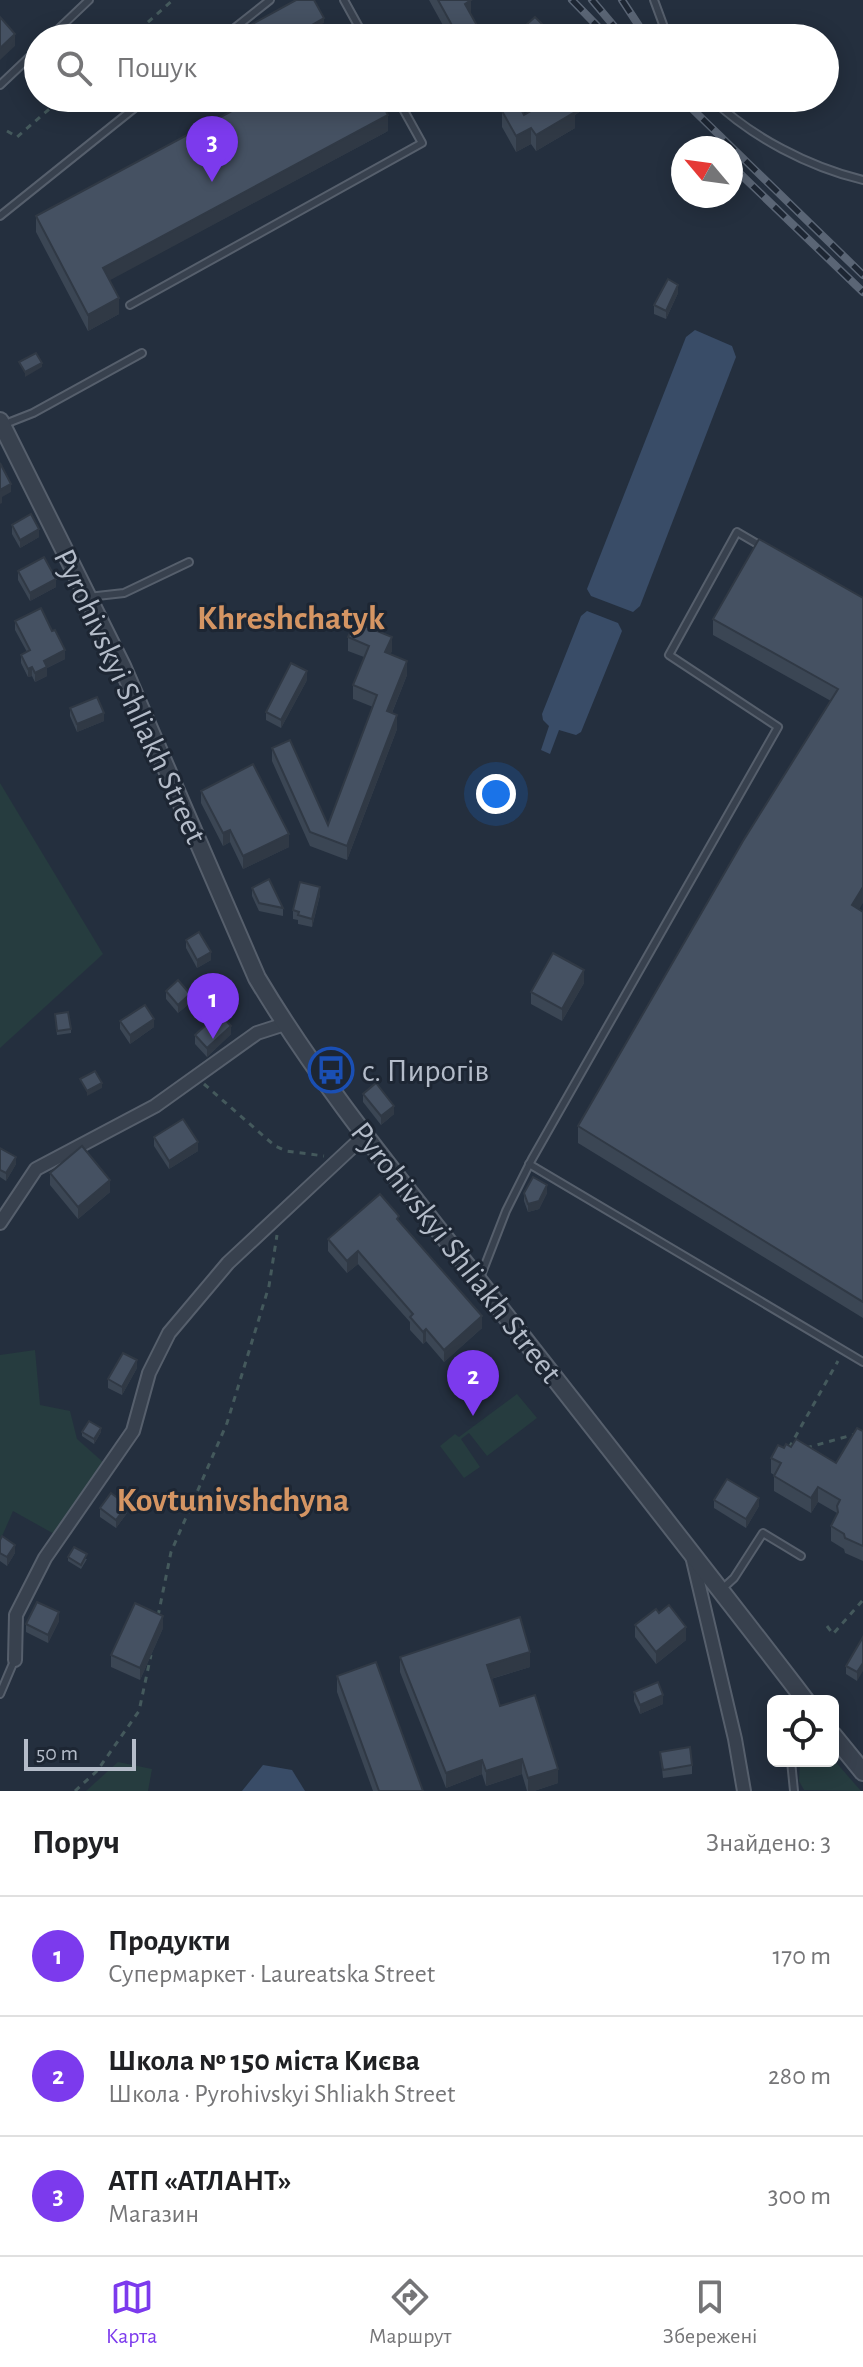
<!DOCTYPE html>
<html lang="uk">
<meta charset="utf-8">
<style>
:root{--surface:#fff;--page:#f6f6f6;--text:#202124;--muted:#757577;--line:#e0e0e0;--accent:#7c3aed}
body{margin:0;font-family:"Alegreya Sans",sans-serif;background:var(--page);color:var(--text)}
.controls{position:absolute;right:24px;bottom:24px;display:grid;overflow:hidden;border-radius:12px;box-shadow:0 4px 20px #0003}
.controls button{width:72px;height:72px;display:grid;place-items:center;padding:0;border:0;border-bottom:2px solid var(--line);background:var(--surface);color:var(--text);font:40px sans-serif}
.compass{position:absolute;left:671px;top:136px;width:72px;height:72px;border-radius:50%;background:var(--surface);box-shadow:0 4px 20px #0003;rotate:299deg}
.scale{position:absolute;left:24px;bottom:20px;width:112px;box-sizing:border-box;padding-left:8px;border:4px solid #b4bcc9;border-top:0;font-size:22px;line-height:28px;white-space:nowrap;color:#b4bcc9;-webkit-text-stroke:6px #1d2633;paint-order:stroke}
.you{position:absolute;left:496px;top:794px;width:28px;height:28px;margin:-20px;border:6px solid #fff;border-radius:50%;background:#1a73e8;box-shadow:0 0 0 12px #1a73e833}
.badge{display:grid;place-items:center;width:52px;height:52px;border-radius:50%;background:var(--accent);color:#fff;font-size:26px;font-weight:700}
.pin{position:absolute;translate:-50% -66px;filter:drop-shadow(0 2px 4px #0008)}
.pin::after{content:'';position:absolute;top:42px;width:28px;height:24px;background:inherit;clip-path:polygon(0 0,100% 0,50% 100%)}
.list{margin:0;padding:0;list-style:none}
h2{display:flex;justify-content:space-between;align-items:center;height:104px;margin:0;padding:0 32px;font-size:34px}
h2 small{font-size:26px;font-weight:400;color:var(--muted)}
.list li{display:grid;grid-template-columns:52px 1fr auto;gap:24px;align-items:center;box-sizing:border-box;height:120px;padding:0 32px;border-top:2px solid var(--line)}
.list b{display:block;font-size:30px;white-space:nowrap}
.list p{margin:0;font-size:26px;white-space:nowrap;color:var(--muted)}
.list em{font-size:26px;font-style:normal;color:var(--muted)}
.icon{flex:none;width:44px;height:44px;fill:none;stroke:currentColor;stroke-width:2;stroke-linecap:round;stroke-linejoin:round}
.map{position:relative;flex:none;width:863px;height:1791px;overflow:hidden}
.search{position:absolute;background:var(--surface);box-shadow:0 4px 20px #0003;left:24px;right:24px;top:24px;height:88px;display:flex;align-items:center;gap:20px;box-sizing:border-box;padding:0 28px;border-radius:44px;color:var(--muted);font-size:30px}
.sheet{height:464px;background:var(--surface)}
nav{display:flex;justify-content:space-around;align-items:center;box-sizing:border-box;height:112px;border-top:2px solid var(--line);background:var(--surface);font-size:22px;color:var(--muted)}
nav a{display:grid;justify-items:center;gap:4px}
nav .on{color:var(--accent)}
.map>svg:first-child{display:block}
.green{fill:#263c3f}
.water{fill:#394c67}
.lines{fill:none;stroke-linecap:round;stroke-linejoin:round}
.service-casing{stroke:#565f6c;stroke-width:10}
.minor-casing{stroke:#565f6c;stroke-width:16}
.tertiary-casing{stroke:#565f6c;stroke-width:20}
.path{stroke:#44595c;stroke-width:3;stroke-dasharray:6 6;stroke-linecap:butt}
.service{stroke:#38414e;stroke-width:6}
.minor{stroke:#38414e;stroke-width:12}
.tertiary{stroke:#38414e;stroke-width:16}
.rail-casing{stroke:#5a6575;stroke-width:8}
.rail{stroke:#1d2633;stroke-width:5;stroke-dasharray:15;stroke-linecap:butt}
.wall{fill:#3b4654}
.shaded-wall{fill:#303945}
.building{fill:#455162;stroke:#303945;stroke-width:2}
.labels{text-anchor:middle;stroke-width:6;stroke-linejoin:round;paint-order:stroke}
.street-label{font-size:32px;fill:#b4bcc9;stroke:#1d2633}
.poi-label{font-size:32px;fill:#b4bcc9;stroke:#1d2633;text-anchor:start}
.neighbourhood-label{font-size:34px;font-weight:bold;fill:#d59563;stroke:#1d2633}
</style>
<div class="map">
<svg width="863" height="1791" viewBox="0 0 863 1791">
<rect width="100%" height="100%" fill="#242f3e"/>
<g class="green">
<path d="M0 783 103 954 0 1048Z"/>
<path d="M35 1350 40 1405 70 1411 77 1439 104 1463 56 1535 13 1511 0 1541V1355Z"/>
<path d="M517 1394 537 1418 487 1456 469 1433 461 1439 480 1467 464 1478 440 1446 455 1434 459 1437Z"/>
<path d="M833 1759 861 1791 804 1790 799 1781 800 1761H833Z"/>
<path d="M118 1762 152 1769 148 1791H86Z"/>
</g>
<g class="water">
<path d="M695 330 732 346 736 357 640 606 633 612 591 596 587 589 686 337Z"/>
<path d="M587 611 618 623 622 631 581 732 576 735 559 730 550 754 541 750 549 726 543 720 542 714 581 616Z"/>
<path d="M263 1765 292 1770 305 1791H242Z"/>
</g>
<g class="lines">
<g class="service-casing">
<g id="service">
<path d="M344 0 365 38"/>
<path d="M654 0 668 38"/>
<path d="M49 38 89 0"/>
<path d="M222 38 270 0"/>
<path d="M0 85 38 49"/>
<path d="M711 98C751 137 809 167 863 180"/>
<path d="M0 216 147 98"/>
<path d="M130 305 422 143 397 98"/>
<path d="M5 424 33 413 142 353"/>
<path d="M88 597 124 593 189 562"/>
<path d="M529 1164 863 1362"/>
<path d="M480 1278 506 1211 532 1159 778 727 669 655 737 532 761 546"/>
<path d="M721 1590 734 1578 763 1533 801 1556"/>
<path d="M0 1694 14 1661"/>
<path d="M791 1761 794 1791"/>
</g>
</g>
<g class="minor-casing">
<g id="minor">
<path d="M0 1223 36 1169 155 1106 257 1033 285 1024"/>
<path d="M692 1556 735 1739 744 1791"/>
<path d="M15 1660 16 1615 45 1558 133 1431 149 1373 169 1333 228 1263 364 1136"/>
</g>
</g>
<g class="tertiary-casing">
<g id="tertiary">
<path d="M0 421 122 666 257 978C318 1080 394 1173 467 1266 580 1411 694 1555 806 1701"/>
<path d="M833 1735 863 1772"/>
</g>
</g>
<g class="path">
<path d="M130 38 173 0"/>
<path d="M7 131 17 137 62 98"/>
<path d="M204 1084 275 1146 286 1151 324 1156"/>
<path d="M789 1448 838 1361"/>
<path d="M806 1448 863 1432"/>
<path d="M158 1616 171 1552 227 1423 269 1286 277 1235"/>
<path d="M827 1626 833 1634 863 1600"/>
<path d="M75 1791 97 1771 139 1711 151 1655"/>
</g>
<use href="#service" class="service"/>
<use href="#minor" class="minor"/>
<use href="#tertiary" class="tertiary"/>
<g class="rail-casing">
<g id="rail">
<path d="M572 0 609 38"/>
<path d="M592 0 624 38"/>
<path d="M622 0 647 38"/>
<path d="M681 98 863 275"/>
<path d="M731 165 863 292"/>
</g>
</g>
<use href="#rail" class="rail"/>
</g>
<g class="wall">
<path d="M429 0H471V15L484 38H450Z"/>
<path d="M525 26 556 38H525Z"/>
<path d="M554 98H599L575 115V128L536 151 531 144 516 152 502 127V111L524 115Z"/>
<path d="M388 131 109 280 119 314 88 331 36 232V216Z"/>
<path d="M678 293 666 319 654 314V305Z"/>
<path d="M12 525 39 537 20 548 12 534Z"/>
<path d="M18 571 56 587 30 601 18 580Z"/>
<path d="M863 598 859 909 863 912V1318L578 1143V1126L831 701 713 635V619Z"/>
<path d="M15 621 65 659 47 668V676L35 682 32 676 28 677 21 663V655L27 652 15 630Z"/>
<path d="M348 637 392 651 390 654 407 675 392 713 397 729 347 860 310 846 272 761V748L328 825 373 707 353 699V685L364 657 348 651Z"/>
<path d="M307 680 281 728 266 720V712Z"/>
<path d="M70 708 104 721 77 732 70 716Z"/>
<path d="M201 791 289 847 243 869 230 842 223 846 201 803Z"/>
<path d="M252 888 283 908V916L259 911 252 896Z"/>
<path d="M320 895 312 927 298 924V920L293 919V910Z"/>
<path d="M186 940 211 960 197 968 186 948Z"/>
<path d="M584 983 562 1021 531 1004V992Z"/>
<path d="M166 991 190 1003 178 1013 166 999Z"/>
<path d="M55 1014 71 1029V1033L57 1035Z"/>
<path d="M120 1021 154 1027 130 1044 120 1029Z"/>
<path d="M231 1034 207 1057 195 1044V1035Z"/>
<path d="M363 1094 394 1114 381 1125 363 1102Z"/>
<path d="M154 1137 198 1151 169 1169 154 1146Z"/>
<path d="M0 1148 16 1164 6 1181 0 1177Z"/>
<path d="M50 1173 110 1192 78 1219 50 1185Z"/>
<path d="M524 1193H547L539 1209 528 1212 524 1201Z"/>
<path d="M399 1222 482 1328 444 1362 426 1341 423 1344 410 1330V1322L358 1264 347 1273 328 1251V1239Z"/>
<path d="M137 1368 122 1395 108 1388V1379Z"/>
<path d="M863 1431V1561L845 1553 844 1549 831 1541V1526L837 1515V1513L818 1502 811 1513 774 1491V1475L771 1473V1458L784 1448 791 1447 836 1463Z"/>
<path d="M82 1432H101L94 1444 82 1436Z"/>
<path d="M714 1500 759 1506 746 1528 714 1508Z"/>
<path d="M100 1508 127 1513 116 1528 100 1517Z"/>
<path d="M0 1540 15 1553 7 1566 0 1561Z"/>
<path d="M68 1557 87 1559 81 1569 68 1561Z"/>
<path d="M659 1613 686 1640 656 1664 635 1637V1625Z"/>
<path d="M59 1621 48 1643 26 1632V1624Z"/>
<path d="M163 1628 140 1680 111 1667V1655Z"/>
<path d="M863 1637 857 1681 846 1674V1666Z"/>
<path d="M400 1657 530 1667 491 1679 500 1706 558 1783 534 1791H527L522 1774 486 1786 482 1774 446 1788 400 1672Z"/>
<path d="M337 1676 423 1791H373L337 1692Z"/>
<path d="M634 1692 663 1704 640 1714 634 1701Z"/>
<path d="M660 1752 692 1765V1774L663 1778Z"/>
</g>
<g class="shaded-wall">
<path d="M471 0V16L465 4Z"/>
<path d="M324 18V23L296 38H289Z"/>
<path d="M15 34V46L0 60V48Z"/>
<path d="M576 98H599L575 115V128L536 151V135L569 103Z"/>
<path d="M388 115V131L103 284V268Z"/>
<path d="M531 128V144L516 152V136Z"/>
<path d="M678 285V293L666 319V311Z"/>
<path d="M119 298V314L88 331V315Z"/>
<path d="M42 363V367L25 377V372Z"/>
<path d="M11 484V492L2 497V503L0 504V490Z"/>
<path d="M39 529V537L20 548V540Z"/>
<path d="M56 579V587L30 601V593Z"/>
<path d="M392 637V651L385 666V652Z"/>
<path d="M65 650V659L47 668V676L35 682V673L44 661Z"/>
<path d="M407 661V675L387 725V711Z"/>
<path d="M32 667V676L28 677V669Z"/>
<path d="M307 671V680L281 728V720Z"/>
<path d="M104 713V721L77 732V724Z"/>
<path d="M397 715V729L347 860V846Z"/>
<path d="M230 830V842L223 846V833Z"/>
<path d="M289 834V847L243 869V856Z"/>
<path d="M320 887V895L312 927V919Z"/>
<path d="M863 887V903L852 921V905Z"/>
<path d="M211 952V960L197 968V960Z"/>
<path d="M584 970V983L562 1021V1009Z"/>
<path d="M190 994V1003L178 1013V1005Z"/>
<path d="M154 1019V1027L130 1044V1035Z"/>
<path d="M231 1026V1034L207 1057V1048Z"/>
<path d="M102 1083V1088L87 1096V1091Z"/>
<path d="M394 1106V1114L381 1125V1116Z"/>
<path d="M198 1142V1151L169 1169V1161Z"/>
<path d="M16 1157V1164L6 1181V1173Z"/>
<path d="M110 1180V1192L78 1219V1207Z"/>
<path d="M547 1185V1193L539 1209 528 1212V1204Z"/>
<path d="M358 1251V1264L347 1273V1261Z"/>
<path d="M482 1316V1328L444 1362V1350Z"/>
<path d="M426 1329V1341L423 1344V1332Z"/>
<path d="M137 1360V1368L122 1395V1387Z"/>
<path d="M101 1428V1432L94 1444V1439Z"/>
<path d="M818 1487V1502L811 1513V1498Z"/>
<path d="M759 1498V1506L746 1528V1519Z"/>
<path d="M127 1505V1513L116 1528V1520Z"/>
<path d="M15 1545V1553L7 1566V1557Z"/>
<path d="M59 1612V1621L48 1643V1635Z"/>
<path d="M163 1616V1628L140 1680V1668Z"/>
<path d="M686 1627V1640L656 1664V1652Z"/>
<path d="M530 1652V1667L487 1680V1665Z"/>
<path d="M863 1663V1671L857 1681V1672Z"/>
<path d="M663 1695V1704L640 1714V1705Z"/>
<path d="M522 1759V1774L486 1786V1771Z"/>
<path d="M482 1760V1774L446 1788V1773Z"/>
<path d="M558 1769V1783L534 1791H528V1778Z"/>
</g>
<g class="building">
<path d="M296 0H314L324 18 289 38H241L238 32Z"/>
<path d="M438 0H471L465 4 484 38H459Z"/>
<path d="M0 17 15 34 0 48Z"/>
<path d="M535 17 556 38H537L525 26Z"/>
<path d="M256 98H379L388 115 103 268 119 298 88 315 36 216Z"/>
<path d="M554 98H576L569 103 575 112 536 135 531 128 516 136 502 111 517 102 524 115Z"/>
<path d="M668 279 678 285 666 311 654 305Z"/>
<path d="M36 353 42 363 25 372 19 362Z"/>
<path d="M0 463 11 484 0 490Z"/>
<path d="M31 514 39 529 20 540 12 525Z"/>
<path d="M759 539 863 598V887L852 905 863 912V1302L578 1126 743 841 838 689 713 619Z"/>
<path d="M44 557 56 579 30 593 18 571Z"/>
<path d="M41 608 52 631 55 630 65 650 44 661 47 667 35 673 32 667 28 669 21 655 30 650 15 621Z"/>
<path d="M355 622 392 637 385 652 407 661 387 711 397 715 347 846 310 832 272 748 290 740 328 825 377 695 353 685 369 646 348 637Z"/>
<path d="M291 663 307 671 281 720 266 712Z"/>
<path d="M97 697 104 713 77 724 70 708Z"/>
<path d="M253 764 289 834 243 856 230 830 223 833 201 791Z"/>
<path d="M269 879 283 908 259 903 252 888Z"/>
<path d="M300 882 320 887 312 919 298 915 299 912 293 910Z"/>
<path d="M199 932 211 952 197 960 186 940Z"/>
<path d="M553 953 584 970 562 1009 531 992Z"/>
<path d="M178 980 190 994 178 1005 166 991Z"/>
<path d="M145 1005 154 1019 130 1035 120 1021Z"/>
<path d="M68 1012 71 1029 57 1031 55 1014Z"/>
<path d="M219 1013 231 1026 207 1048 195 1035Z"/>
<path d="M95 1071 102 1083 87 1091 80 1079Z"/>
<path d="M376 1083 394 1106 381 1116 363 1094Z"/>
<path d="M183 1119 198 1142 169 1161 154 1137Z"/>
<path d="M82 1146 110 1180 78 1207 50 1173Z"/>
<path d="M0 1148 16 1157 6 1173 0 1170Z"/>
<path d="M533 1177 547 1185 539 1201 528 1204 524 1193Z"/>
<path d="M380 1194 399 1216 397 1219 482 1316 444 1350 426 1329 423 1332 410 1317 413 1314 358 1251 347 1261 328 1239Z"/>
<path d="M123 1353 137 1360 122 1387 108 1379Z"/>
<path d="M89 1421 101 1428 94 1439 82 1432Z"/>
<path d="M857 1428 863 1431V1546L845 1538 844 1534 831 1526 838 1512 837 1506 840 1500 818 1487 811 1498 774 1476 781 1463 771 1458 778 1445 784 1448 786 1444 791 1447 796 1439 836 1463Z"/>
<path d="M727 1479 759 1498 746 1519 714 1500Z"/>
<path d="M111 1493 127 1505 116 1520 100 1508Z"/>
<path d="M2 1536 15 1545 7 1557 0 1553V1540Z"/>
<path d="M74 1547 87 1554 81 1565 68 1557Z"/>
<path d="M37 1602 59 1612 48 1635 26 1624Z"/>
<path d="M135 1603 163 1616 140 1668 111 1655Z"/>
<path d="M669 1605 686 1627 656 1652 635 1625 656 1609 659 1613Z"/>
<path d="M520 1617 530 1652 487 1665 500 1706 535 1695 558 1769 528 1778 522 1759 486 1771 482 1760 446 1773 400 1657Z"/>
<path d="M863 1637V1663L857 1672 846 1666Z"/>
<path d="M376 1662 423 1791H379L337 1676Z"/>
<path d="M658 1682 663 1695 640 1705 634 1692Z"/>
<path d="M690 1747 692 1765 663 1770 660 1752Z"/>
</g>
<defs>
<g id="bus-ring" transform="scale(2.3)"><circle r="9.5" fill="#1d2633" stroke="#1a4fb4" stroke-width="1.5"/><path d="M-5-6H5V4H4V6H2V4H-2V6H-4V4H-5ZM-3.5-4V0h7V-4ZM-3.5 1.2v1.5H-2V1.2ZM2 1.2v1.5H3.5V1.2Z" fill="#1a4fb4"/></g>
</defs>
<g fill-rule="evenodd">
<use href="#bus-ring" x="331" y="1070"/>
</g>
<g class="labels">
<g class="street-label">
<text transform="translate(131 696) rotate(65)" y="11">Pyrohivskyi Shliakh Street</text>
<text transform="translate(457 1252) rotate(52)" y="11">Pyrohivskyi Shliakh Street</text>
</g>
<g class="poi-label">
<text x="362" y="1081">с. Пирогів</text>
</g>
<g class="neighbourhood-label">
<text x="291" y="629">Khreshchatyk</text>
<text x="233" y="1511">Kovtunivshchyna</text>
</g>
</g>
</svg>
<div class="controls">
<button><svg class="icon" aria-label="locate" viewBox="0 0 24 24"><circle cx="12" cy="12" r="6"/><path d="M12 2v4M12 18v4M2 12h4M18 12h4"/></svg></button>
</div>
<svg class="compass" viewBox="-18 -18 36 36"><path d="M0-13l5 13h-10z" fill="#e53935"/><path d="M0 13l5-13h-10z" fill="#757577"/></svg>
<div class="scale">50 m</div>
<div class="you"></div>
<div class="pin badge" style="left:213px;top:1039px">1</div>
<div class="pin badge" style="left:473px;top:1416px">2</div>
<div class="pin badge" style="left:212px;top:182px">3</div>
<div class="search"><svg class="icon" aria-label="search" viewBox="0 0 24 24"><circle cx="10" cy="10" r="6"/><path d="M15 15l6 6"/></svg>Пошук</div>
</div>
<section class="sheet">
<h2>Поруч<small>Знайдено: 3</small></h2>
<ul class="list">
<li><span class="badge">1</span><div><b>Продукти</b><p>Супермаркет · Laureatska Street</p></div><em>170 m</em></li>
<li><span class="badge">2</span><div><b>Школа № 150 міста Києва</b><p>Школа · Pyrohivskyi Shliakh Street</p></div><em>280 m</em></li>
<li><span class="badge">3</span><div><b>АТП «АТЛАНТ»</b><p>Магазин</p></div><em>300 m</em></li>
</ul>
</section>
<nav>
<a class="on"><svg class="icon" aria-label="map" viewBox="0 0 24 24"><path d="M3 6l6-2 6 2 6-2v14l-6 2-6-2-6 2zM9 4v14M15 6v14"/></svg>Карта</a>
<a><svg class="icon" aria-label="directions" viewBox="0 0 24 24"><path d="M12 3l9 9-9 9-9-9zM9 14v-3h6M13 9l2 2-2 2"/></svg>Маршрут</a>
<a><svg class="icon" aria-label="saved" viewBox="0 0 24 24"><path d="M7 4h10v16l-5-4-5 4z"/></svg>Збережені</a>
</nav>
